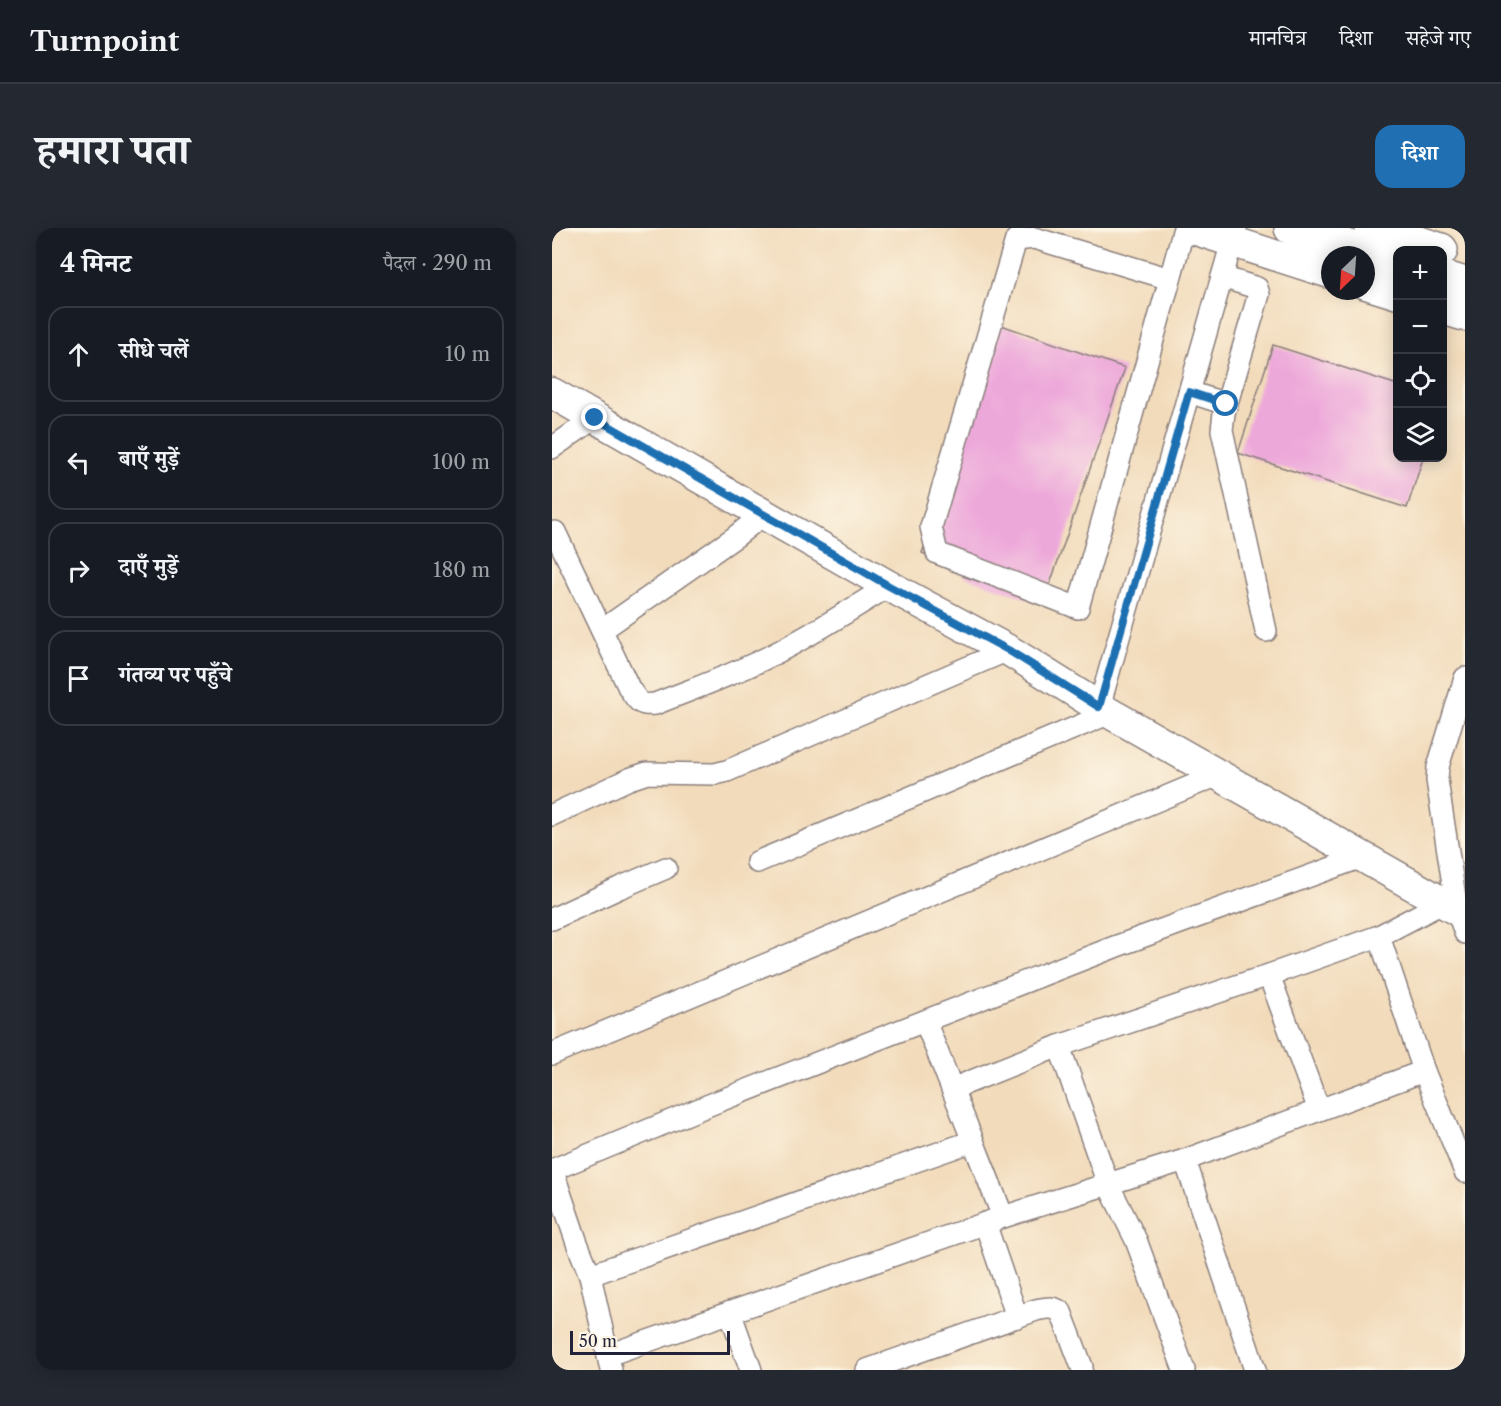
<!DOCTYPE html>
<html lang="hi">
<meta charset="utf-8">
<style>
:root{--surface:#171b24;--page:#242831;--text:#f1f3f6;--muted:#9ea1a6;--line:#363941;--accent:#1f6fb2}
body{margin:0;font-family:"Libre Caslon Text","Noto Serif Devanagari",serif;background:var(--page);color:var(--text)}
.controls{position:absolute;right:18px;top:18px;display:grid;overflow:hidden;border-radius:12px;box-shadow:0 3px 15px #0003}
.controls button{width:54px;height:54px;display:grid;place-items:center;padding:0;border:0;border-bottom:2px solid var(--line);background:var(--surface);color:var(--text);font:30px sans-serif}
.compass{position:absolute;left:769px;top:18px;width:54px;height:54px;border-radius:50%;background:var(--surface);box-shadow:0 3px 15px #0003;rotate:205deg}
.scale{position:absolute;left:18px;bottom:15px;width:160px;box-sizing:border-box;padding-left:6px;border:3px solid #22223b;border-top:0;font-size:16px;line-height:21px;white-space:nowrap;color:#22223b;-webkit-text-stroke:4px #fcf5e5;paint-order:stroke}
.stop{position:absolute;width:18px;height:18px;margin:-14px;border:4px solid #1f6fb2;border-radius:50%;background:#fff}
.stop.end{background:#1f6fb2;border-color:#fff;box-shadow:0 2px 6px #0008}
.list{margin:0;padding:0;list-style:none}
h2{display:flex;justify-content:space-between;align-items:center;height:78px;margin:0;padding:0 24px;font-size:26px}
h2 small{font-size:20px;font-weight:400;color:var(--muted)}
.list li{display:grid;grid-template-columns:39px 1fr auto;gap:18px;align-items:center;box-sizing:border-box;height:96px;margin:0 12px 12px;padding:0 12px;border:2px solid var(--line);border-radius:18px}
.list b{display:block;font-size:22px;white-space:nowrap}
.list em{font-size:20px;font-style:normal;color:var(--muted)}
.icon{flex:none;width:33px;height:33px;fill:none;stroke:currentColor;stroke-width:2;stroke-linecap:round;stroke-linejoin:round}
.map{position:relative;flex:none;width:913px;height:1142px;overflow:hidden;border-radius:18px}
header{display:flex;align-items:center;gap:36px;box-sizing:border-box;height:84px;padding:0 30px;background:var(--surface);border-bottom:2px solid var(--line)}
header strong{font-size:28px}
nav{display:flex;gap:33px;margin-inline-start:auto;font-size:21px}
.intro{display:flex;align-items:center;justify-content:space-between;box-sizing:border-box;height:144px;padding:0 36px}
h1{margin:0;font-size:42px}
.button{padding:15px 27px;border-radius:18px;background:var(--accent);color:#fff;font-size:21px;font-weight:700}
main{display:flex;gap:36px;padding:0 36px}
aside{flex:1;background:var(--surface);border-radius:18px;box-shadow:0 3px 15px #0003}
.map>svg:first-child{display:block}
.building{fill:#eda8da}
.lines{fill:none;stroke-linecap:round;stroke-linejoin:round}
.street-casing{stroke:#8a7e7b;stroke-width:24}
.secondary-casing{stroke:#8a7e7b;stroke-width:33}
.primary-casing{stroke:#8a7e7b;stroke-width:36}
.street{stroke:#fff;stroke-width:21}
.secondary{stroke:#fff;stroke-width:30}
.primary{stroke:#fff;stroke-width:33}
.route{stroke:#1f6fb2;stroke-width:8}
</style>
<header>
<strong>Turnpoint</strong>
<nav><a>मानचित्र</a><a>दिशा</a><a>सहेजे गए</a></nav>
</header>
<div class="intro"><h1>हमारा पता</h1><a class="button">दिशा</a></div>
<main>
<aside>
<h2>4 मिनट<small>पैदल · 290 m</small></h2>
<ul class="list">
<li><svg class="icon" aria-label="ahead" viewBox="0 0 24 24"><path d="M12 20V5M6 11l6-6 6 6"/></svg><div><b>सीधे चलें</b></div><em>10 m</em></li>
<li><svg class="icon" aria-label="left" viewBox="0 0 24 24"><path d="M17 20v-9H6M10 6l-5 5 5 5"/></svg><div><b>बाएँ मुड़ें</b></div><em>100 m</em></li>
<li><svg class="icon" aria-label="right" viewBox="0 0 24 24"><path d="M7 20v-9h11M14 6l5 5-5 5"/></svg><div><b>दाएँ मुड़ें</b></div><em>180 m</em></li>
<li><svg class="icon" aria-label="arrive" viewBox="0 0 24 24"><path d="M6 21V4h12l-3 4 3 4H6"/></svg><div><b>गंतव्य पर पहुँचे</b></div></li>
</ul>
</aside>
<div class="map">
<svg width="913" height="1142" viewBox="0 0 913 1142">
<rect width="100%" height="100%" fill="#fcf5e5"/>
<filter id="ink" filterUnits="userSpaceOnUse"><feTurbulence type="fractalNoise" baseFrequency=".0167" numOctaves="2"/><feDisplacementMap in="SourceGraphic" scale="12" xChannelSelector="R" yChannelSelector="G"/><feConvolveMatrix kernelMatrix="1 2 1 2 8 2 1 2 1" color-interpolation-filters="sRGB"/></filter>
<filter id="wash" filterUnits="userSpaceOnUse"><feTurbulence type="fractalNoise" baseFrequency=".008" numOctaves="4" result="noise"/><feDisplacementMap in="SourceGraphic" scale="24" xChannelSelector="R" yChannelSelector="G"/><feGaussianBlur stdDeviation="1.35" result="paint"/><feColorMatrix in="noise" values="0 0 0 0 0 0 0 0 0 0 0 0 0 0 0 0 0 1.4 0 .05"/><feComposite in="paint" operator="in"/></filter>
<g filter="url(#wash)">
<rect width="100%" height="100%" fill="#f2dbbb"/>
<g id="blocks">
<g class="building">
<path d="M449 97 573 140 491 376 411 348 414 340 370 325Z"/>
<path d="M721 117 846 157V230H871L855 280 686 225Z"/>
</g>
</g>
</g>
<g filter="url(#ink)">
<use href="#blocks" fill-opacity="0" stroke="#8a7e7b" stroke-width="1.5"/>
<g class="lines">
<g class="street-casing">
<g id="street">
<path d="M670 49 705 60 707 66 672 185 670 202 714 403"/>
<path d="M618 51 482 10 464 12 379 299 385 325 526 380 618 51 632 0"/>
<path d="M637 164 674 176"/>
<path d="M0 220 43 190"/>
<path d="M3 304 77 460C86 473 87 478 103 476 143 460 184 446 222 426 262 406 299 381 337 358"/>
<path d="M50 402 183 309 212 286"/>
<path d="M913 450 886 539 885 552 905 682 913 705"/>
<path d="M547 479 684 0"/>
<path d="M0 587 77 551 95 545 163 546 175 543 456 422"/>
<path d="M205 634 558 485"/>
<path d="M0 691 67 660 114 640"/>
<path d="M827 708 872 843 913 944"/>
<path d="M717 747 767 882"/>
<path d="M373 793 421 913"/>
<path d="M0 826 666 547"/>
<path d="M400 861 507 818"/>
<path d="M633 932 872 843"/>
<path d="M0 941 25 1015 38 1047 59 1142"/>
<path d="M0 942 157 877 565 718 810 629"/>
<path d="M433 995 465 1089"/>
<path d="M38 1047 421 913 451 989"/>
<path d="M178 1084 199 1142"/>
<path d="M56 1127 451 989 556 956 507 818 717 747 827 708 892 674"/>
<path d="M315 1142 484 1082C494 1080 501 1078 509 1084L530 1139"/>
<path d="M632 1142 584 1012 556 956 633 932 703 1142"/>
</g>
</g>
<g class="secondary-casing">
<g id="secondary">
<path d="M638 0 778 45"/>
<path d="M814 56 846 66"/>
<path d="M890 81 913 88"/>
<path d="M0 165 337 358 456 422 547 479 913 687"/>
</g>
</g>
<g class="primary-casing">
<g id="primary">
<path d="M739 0 846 35"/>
<path d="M820 0 889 22"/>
<path d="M890 49 913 56"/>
</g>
</g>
<use href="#street" class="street"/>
<use href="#secondary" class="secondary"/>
<use href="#primary" class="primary"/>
</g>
</g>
<g class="lines" filter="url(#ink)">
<path class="route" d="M43 190 337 358 456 422 547 479 637 164 674 176"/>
</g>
</svg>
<div class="controls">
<button>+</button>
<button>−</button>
<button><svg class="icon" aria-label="locate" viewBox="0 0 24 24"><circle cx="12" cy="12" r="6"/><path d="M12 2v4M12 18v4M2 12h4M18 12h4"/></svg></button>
<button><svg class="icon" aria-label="layers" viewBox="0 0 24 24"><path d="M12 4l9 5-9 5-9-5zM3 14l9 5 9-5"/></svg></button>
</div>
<svg class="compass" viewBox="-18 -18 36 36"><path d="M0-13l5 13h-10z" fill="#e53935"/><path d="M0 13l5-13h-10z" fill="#9ea1a6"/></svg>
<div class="scale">50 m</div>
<div class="stop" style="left:674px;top:176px"></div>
<div class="stop end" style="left:43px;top:190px"></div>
</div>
</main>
